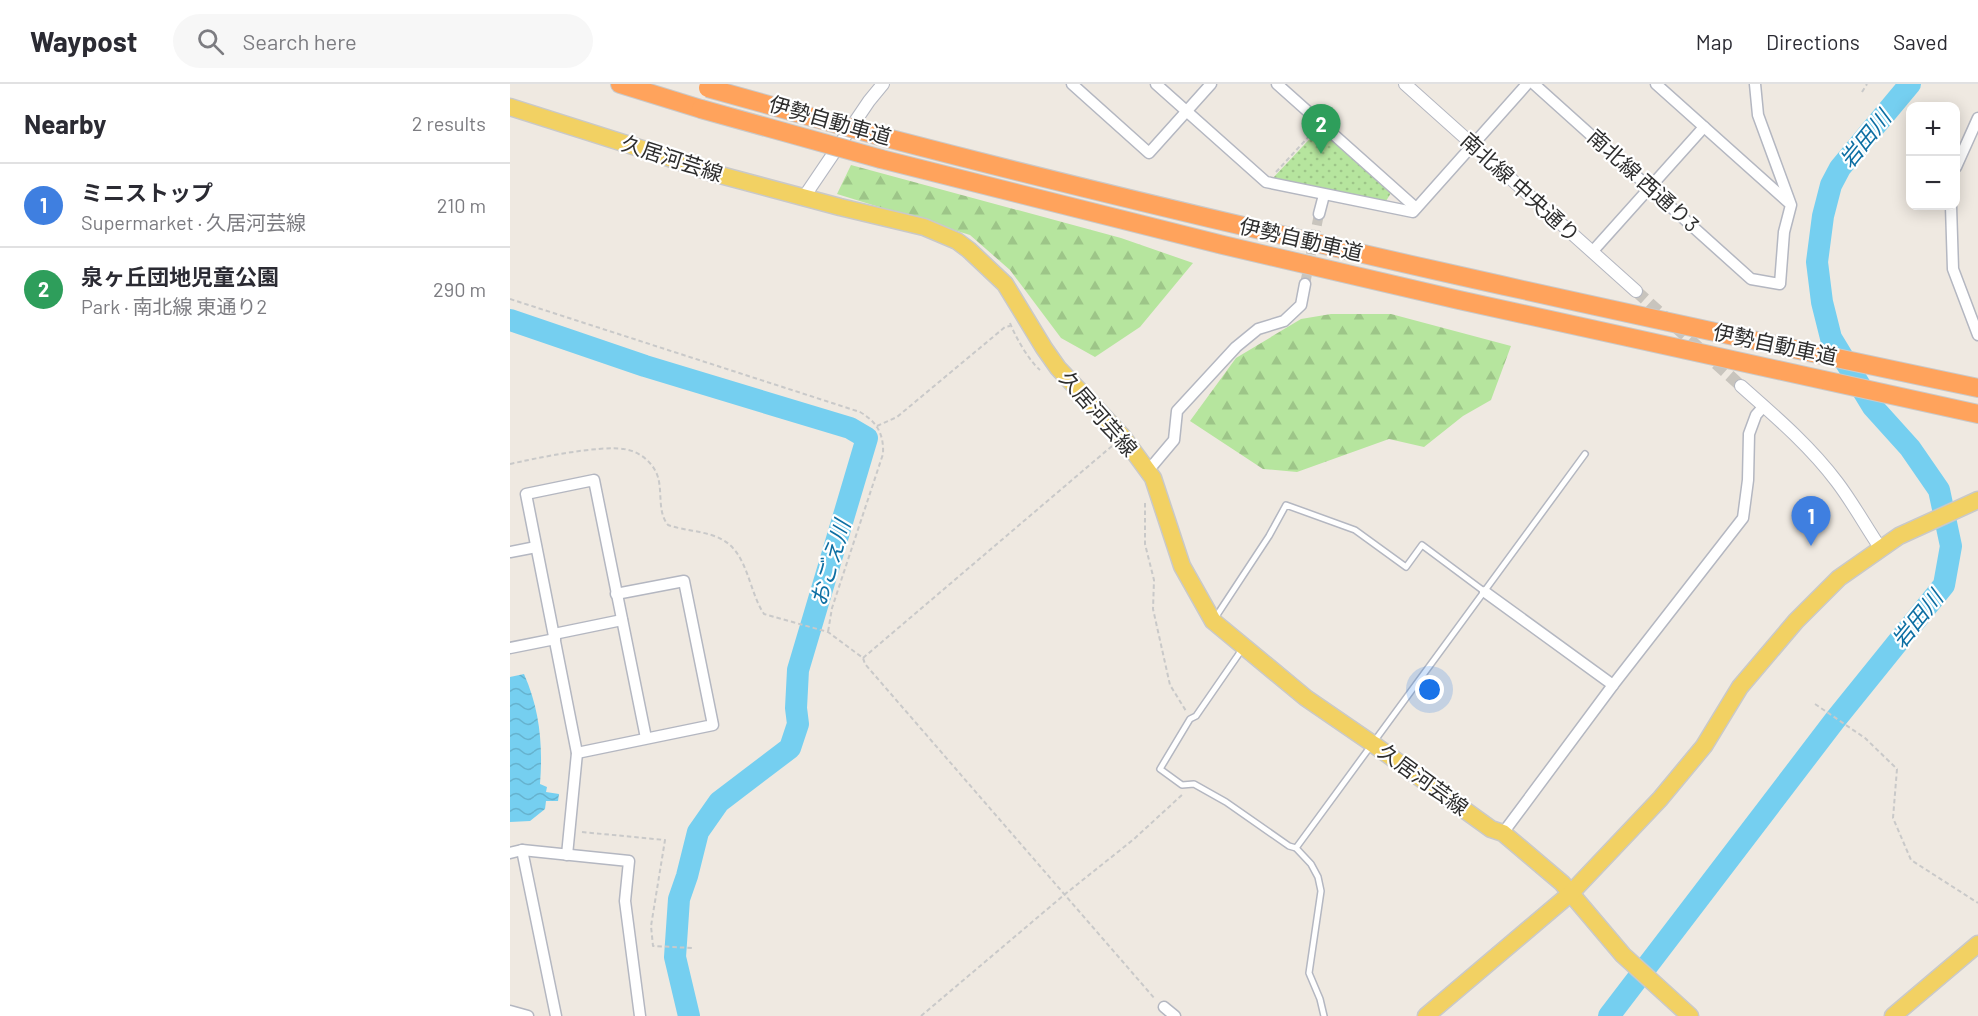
<!DOCTYPE html>
<meta charset="utf-8">
<style>
:root{--surface:#fff;--page:#f7f7f7;--text:#2b2b33;--muted:#7c7c81;--line:#e1e1e2;--accent:#4264fb}
body{margin:0;font-family:Barlow,"Noto Sans JP",sans-serif;background:var(--page);color:var(--text)}
.controls{position:absolute;right:18px;top:18px;display:grid;overflow:hidden;border-radius:12px;box-shadow:0 3px 15px #0003}
.controls button{width:54px;height:54px;display:grid;place-items:center;padding:0;border:0;border-bottom:2px solid var(--line);background:var(--surface);color:var(--text);font:30px sans-serif}
.you{position:absolute;left:920px;top:606px;width:21px;height:21px;margin:-15px;border:4px solid #fff;border-radius:50%;background:#1a73e8;box-shadow:0 0 0 9px #1a73e833}
.badge{display:grid;place-items:center;width:39px;height:39px;border-radius:50%;background:var(--accent);color:#fff;font-size:20px;font-weight:700}
.pin{position:absolute;translate:-50% -50px;filter:drop-shadow(0 2px 3px #0008)}
.pin::after{content:'';position:absolute;top:32px;width:21px;height:18px;background:inherit;clip-path:polygon(0 0,100% 0,50% 100%)}
.list{margin:0;padding:0;list-style:none}
h2{display:flex;justify-content:space-between;align-items:center;height:78px;margin:0;padding:0 24px;font-size:26px}
h2 small{font-size:20px;font-weight:400;color:var(--muted)}
.list li{display:grid;grid-template-columns:39px 1fr auto;gap:18px;align-items:center;box-sizing:border-box;height:84px;padding:0 24px;border-top:2px solid var(--line)}
.list b{display:block;font-size:22px;white-space:nowrap}
.list p{margin:0;font-size:20px;white-space:nowrap;color:var(--muted)}
.list em{font-size:20px;font-style:normal;color:var(--muted)}
.icon{flex:none;width:33px;height:33px;fill:none;stroke:currentColor;stroke-width:2;stroke-linecap:round;stroke-linejoin:round}
.map{position:relative;flex:none;width:1468px;height:932px;overflow:hidden}
header{display:flex;align-items:center;gap:36px;box-sizing:border-box;height:84px;padding:0 30px;background:var(--surface);border-bottom:2px solid var(--line)}
header strong{font-size:28px}
nav{display:flex;gap:33px;margin-inline-start:auto;font-size:21px}
.search{width:420px;height:54px;background:var(--page);display:flex;align-items:center;gap:15px;box-sizing:border-box;padding:0 21px;border-radius:33px;color:var(--muted);font-size:22px}
main{display:flex}
aside{flex:1;background:var(--surface)}
.map>svg:first-child{display:block}
.grass{fill:url(#grass-dots)}
.forest{fill:url(#forest-firs)}
.water{fill:url(#water-waves)}
.lines{fill:none;stroke-linecap:round;stroke-linejoin:round}
.river{stroke:#75cff0;stroke-width:22}
.minor-tunnel{stroke:#c8c4bd;stroke-width:10;stroke-dasharray:10 5;stroke-linecap:butt}
.tertiary-tunnel{stroke:#c8c4bd;stroke-width:12;stroke-dasharray:12 6;stroke-linecap:butt}
.service-casing{stroke:#b4b7c1;stroke-width:8}
.minor-casing{stroke:#b4b7c1;stroke-width:13}
.tertiary-casing{stroke:#b4b7c1;stroke-width:14}
.primary-casing{stroke:#c9c9c9;stroke-width:19}
.motorway-casing{stroke:#c9c9c9;stroke-width:20}
.path{stroke:#c9c9c9;stroke-width:2;stroke-dasharray:4.5 3;stroke-linecap:butt}
.service{stroke:#fff;stroke-width:5}
.minor{stroke:#fff;stroke-width:10}
.tertiary{stroke:#fff;stroke-width:12}
.primary{stroke:#f2d163;stroke-width:16}
.motorway{stroke:#ffa35c;stroke-width:18}
.motorway-bridge-casing{stroke:#c9c9c9;stroke-width:20;stroke-linecap:butt}
.motorway-bridge{stroke:#ffa35c;stroke-width:18}
.labels{text-anchor:middle;stroke-width:4.5;stroke-linejoin:round;paint-order:stroke}
.street-label{font-size:21px;fill:#2e2e2e;stroke:#fff}
.water-label{font-size:22px;font-style:italic;fill:#0d6fa3;stroke:#fff}
</style>
<header>
<strong>Waypost</strong>
<div class="search"><svg class="icon" aria-label="search" viewBox="0 0 24 24"><circle cx="10" cy="10" r="6"/><path d="M15 15l6 6"/></svg>Search here</div>
<nav><a>Map</a><a>Directions</a><a>Saved</a></nav>
</header>
<main>
<aside>
<h2>Nearby<small>2 results</small></h2>
<ul class="list">
<li><span class="badge" style="background:#3f7fe0">1</span><div><b>ミニストップ</b><p>Supermarket · 久居河芸線</p></div><em>210 m</em></li>
<li><span class="badge" style="background:#2e9e5b">2</span><div><b>泉ヶ丘団地児童公園</b><p>Park · 南北線 東通り2</p></div><em>290 m</em></li>
</ul>
</aside>
<div class="map">
<svg width="1468" height="932" viewBox="0 0 1468 932">
<defs>
<pattern id="grass-dots" width="8" height="8" patternUnits="userSpaceOnUse" patternTransform="scale(1.5)"><rect width="8" height="8" fill="#b6e59e"/><path d="M2 2h.1M6 6h.1" fill="none" stroke="#9dc588" stroke-width="1.8" stroke-linecap="round"/></pattern>
<pattern id="forest-firs" width="22" height="20" patternUnits="userSpaceOnUse" patternTransform="scale(1.5)"><rect width="22" height="20" fill="#b6e59e"/><path d="M5 1l3.5 6h-7zM16 11l3.5 6h-7z" fill="#9dc588"/></pattern>
<pattern id="water-waves" width="16" height="10" patternUnits="userSpaceOnUse" patternTransform="scale(1.5)"><rect width="16" height="10" fill="#75cff0"/><path d="M0 5q4-4 8 0t8 0" fill="none" stroke="#66b2ce"/></pattern>
</defs>
<rect width="100%" height="100%" fill="#efe9e1"/>
<path class="grass" d="M809 45 881 109 876 117 762 95Z"/>
<g class="forest">
<path d="M341 81 611 154 683 179 630 243 585 273 551 254 500 186 460 151 327 110Z"/>
<path d="M821 230H881L1001 262 981 316 953 332 914 363 879 355 787 388 753 385 680 337 726 274 791 235Z"/>
</g>
<path class="water" d="M14 590C30 626 33 661 30 700L37 703 36 708 49 710 48 717H36L35 725 20 737 0 738V593Z"/>
<g class="lines">
<g class="river">
<path d="M0 236 135 282 340 344 357 354 288 586 286 624 288 640 280 664 209 718 188 748 177 792 169 815 165 873 179 932"/>
<path d="M1099 932 1325 636 1434 501 1441 462 1429 406 1400 364 1363 323 1321 254 1312 218 1307 178 1313 132 1321 101 1330 84 1400 0"/>
</g>
<path class="minor-tunnel" d="M795 200 809 130"/>
<path class="tertiary-tunnel" d="M1126 207 1231 302"/>
<g class="service-casing">
<g id="service">
<path d="M705 534 759 452 776 421 845 446 896 483 912 461 975 508"/>
<path d="M733 564 686 632 680 635 650 685 672 701 684 700 716 718 779 762 786 764 801 780 808 793 811 807 799 889 810 915 814 932"/>
<path d="M786 764 1075 370"/>
</g>
</g>
<g class="minor-casing">
<g id="minor">
<path d="M562 0 639 69 701 0"/>
<path d="M646 0 756 98 903 128 1017 0"/>
<path d="M767 0 906 124"/>
<path d="M1024 0 1241 195 1270 200 1274 148 1281 121 1248 31 1245 0"/>
<path d="M1146 0 1278 118"/>
<path d="M1446 83 1468 34"/>
<path d="M1441 122 1443 185 1468 251"/>
<path d="M809 130 814 111"/>
<path d="M1082 168 1194 43"/>
<path d="M637 388 664 356 667 327 726 263 748 245 774 237 791 221 795 200"/>
<path d="M0 468 26 463"/>
<path d="M975 508 1103 601"/>
<path d="M44 550 112 536"/>
<path d="M0 564 45 555"/>
<path d="M67 669 203 641 174 497 106 510"/>
<path d="M993 749 1103 601 1233 434 1238 396 1239 350 1246 331 1254 322"/>
<path d="M12 766 46 932"/>
<path d="M0 769 12 766 119 777 115 817 130 932"/>
<path d="M57 771 67 669 16 410 84 396 136 654"/>
<path d="M654 923 665 932"/>
<path d="M0 927 18 932"/>
</g>
</g>
<g class="tertiary-casing">
<g id="tertiary">
<path d="M895 0 1126 207"/>
<path d="M294 113 359 17 373 0"/>
<path d="M1231 302C1265 332 1300 362 1327 398 1343 419 1356 443 1371 465"/>
</g>
</g>
<g class="primary-casing">
<g id="primary">
<path d="M0 23 145 69 199 88 330 123 414 143 447 157 459 166 495 200 534 264 548 284 613 353 643 394 672 482 703 537 796 614 863 660 981 745 993 749 1052 799 1113 871 1180 932"/>
<path d="M916 932 1060 810 1150 715 1194 662 1230 603 1286 537 1329 494 1389 452 1468 416"/>
<path d="M1383 932 1468 860"/>
</g>
</g>
<g class="motorway-casing">
<g id="motorway">
<path d="M110 0 191 25"/>
<path d="M377 54C738 148 1103 227 1468 304"/>
<path d="M371 75 713 161 949 216 1468 330"/>
</g>
</g>
<g class="path">
<path d="M1352 8 1357 0"/>
<path d="M766 88 803 48"/>
<path d="M0 215 350 328C367 338 374 350 373 370L322 524 318 548"/>
<path d="M500 239C505 252 519 277 530 286"/>
<path d="M367 342 387 333 495 243 500 242"/>
<path d="M0 380C26 374 90 361 114 365 128 367 140 376 146 388 154 405 146 426 158 441 175 447 198 447 213 456 238 470 239 508 254 530L318 548 353 574 355 580 645 915"/>
<path d="M635 419V460L644 496 643 525 660 601 676 627"/>
<path d="M353 574 602 362"/>
<path d="M1305 620 1355 654 1387 685 1383 734 1401 776 1468 819"/>
<path d="M72 748 155 756 141 842 143 862 182 864"/>
<path d="M411 932 554 811 624 755 673 710"/>
</g>
<use href="#service" class="service"/>
<use href="#minor" class="minor"/>
<use href="#tertiary" class="tertiary"/>
<use href="#primary" class="primary"/>
<use href="#motorway" class="motorway"/>
<g class="motorway-bridge-casing">
<g id="motorway-bridge">
<path d="M198 4 377 54"/>
<path d="M191 25 371 75"/>
</g>
</g>
<use href="#motorway-bridge" class="motorway-bridge"/>
</g>
<g class="labels">
<g class="street-label">
<text transform="translate(320 37) rotate(16)" y="7">伊勢自動車道</text>
<text transform="translate(162 75) rotate(18)" y="7">久居河芸線</text>
<text transform="translate(1133 97) rotate(42)" y="7">南北線 西通り3</text>
<text transform="translate(1010 104) rotate(42)" y="7">南北線 中央通り</text>
<text transform="translate(791 156) rotate(13)" y="7">伊勢自動車道</text>
<text transform="translate(1265 261) rotate(12)" y="7">伊勢自動車道</text>
<text transform="translate(588 330) rotate(49)" y="7">久居河芸線</text>
<text transform="translate(913 696) rotate(36)" y="7">久居河芸線</text>
</g>
<g class="water-label">
<text transform="translate(1355 55) rotate(-51)" y="8">岩田川</text>
<text transform="translate(320 479) rotate(-73)" y="8">おごえ川</text>
<text transform="translate(1407 535) rotate(-51)" y="8">岩田川</text>
</g>
</g>
</svg>
<div class="controls">
<button>+</button>
<button>−</button>
</div>
<div class="you"></div>
<div class="pin badge" style="left:1301px;top:462px;background:#3f7fe0">1</div>
<div class="pin badge" style="left:811px;top:70px;background:#2e9e5b">2</div>
</div>
</main>
